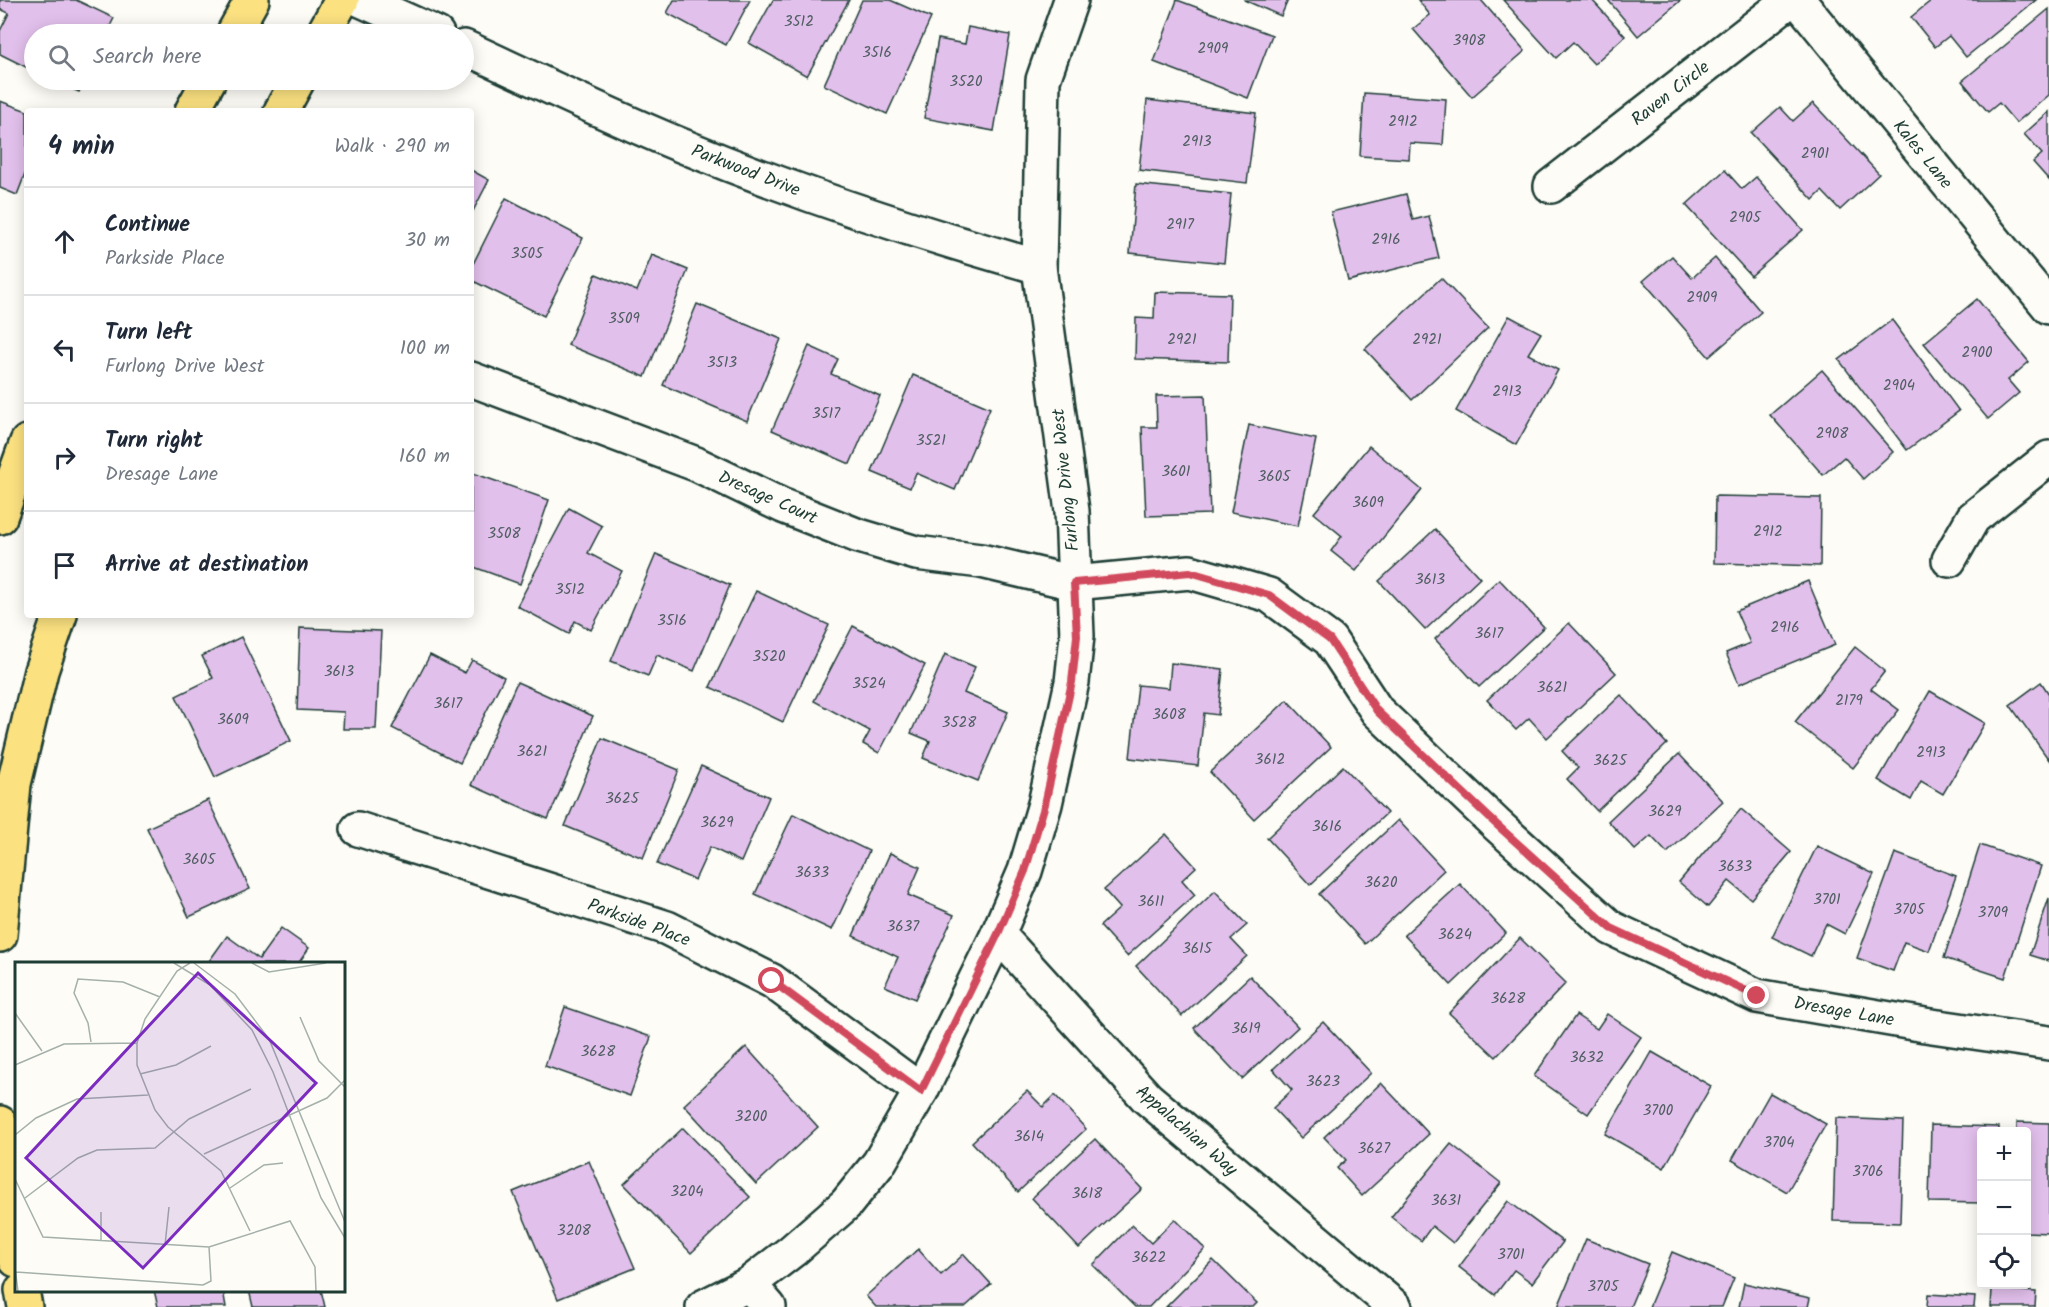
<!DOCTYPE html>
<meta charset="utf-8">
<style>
:root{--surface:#fff;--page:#f2f2f3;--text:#1f2937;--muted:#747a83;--line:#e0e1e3}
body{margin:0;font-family:Kalam,sans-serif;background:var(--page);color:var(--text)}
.controls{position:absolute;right:18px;bottom:18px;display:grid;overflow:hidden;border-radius:6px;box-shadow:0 3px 15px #0003}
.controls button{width:54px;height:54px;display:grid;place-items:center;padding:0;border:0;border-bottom:2px solid var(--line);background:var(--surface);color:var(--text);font:30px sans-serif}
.stop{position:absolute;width:18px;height:18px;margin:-14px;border:4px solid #d1495b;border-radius:50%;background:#fff}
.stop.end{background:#d1495b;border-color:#fff;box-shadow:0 2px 6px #0008}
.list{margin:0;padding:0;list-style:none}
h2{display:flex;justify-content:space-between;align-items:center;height:78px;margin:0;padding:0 24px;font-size:26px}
h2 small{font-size:20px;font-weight:400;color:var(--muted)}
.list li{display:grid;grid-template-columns:39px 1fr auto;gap:18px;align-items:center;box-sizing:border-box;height:108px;padding:0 24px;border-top:2px solid var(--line)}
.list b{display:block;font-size:22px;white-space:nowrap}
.list p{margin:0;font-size:20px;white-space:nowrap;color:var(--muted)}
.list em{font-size:20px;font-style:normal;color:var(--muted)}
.icon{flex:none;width:33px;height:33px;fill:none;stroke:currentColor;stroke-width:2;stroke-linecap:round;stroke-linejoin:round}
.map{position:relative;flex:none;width:2049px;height:1307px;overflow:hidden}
.search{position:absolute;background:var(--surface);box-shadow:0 3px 15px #0003;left:24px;top:24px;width:450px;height:66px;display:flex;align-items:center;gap:15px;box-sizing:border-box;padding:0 21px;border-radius:33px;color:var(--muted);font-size:22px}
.panel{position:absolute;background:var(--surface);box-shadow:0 3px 15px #0003;left:24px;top:108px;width:450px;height:510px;border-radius:6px}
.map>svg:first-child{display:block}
.building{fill:#e2c0ec;stroke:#1f3d34;stroke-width:1.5}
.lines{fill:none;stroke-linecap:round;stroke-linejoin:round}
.minor-casing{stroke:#1f3d34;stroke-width:38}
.major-casing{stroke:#1f3d34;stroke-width:38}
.minor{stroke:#fdfcf7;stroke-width:33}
.major{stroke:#fbe180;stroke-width:33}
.route{stroke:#d1495b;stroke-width:8}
.labels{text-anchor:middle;stroke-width:5;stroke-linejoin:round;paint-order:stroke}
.number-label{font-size:15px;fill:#505e62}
.street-label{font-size:18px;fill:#1f3d34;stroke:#fdfcf7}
.inset-road{fill:none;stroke:#a4b0a9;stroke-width:1.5}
.view{fill:#7b2cbf;fill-opacity:0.15;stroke:#7b2cbf;stroke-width:3}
.inset-edge{fill:none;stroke:#1f3d34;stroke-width:3}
</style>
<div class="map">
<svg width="2049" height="1307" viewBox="0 0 2049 1307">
<rect width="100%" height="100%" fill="#fdfcf7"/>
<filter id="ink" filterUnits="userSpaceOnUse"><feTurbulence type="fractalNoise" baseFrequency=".0167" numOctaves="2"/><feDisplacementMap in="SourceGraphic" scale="12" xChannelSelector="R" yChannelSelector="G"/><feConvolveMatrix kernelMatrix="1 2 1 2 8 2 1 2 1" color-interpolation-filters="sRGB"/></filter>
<g filter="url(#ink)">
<g class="building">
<path d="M0 0H76L114 18 106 34H34V71L0 54V31L9 13 0 9Z"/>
<path d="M674 0H750L726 45 667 13Z"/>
<path d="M773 0H849L807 76 749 43Z"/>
<path d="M862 0H890L931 18 887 114 824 85Z"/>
<path d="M1177 0 1272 35 1248 98 1154 62Z"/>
<path d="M1244 0H1288L1281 16Z"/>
<path d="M1418 0H1481L1525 51 1472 97 1413 29 1430 15Z"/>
<path d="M1503 0H1592L1625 36 1594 64 1573 42 1556 58Z"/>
<path d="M1608 0H1681L1638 36Z"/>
<path d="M1932 0H2036L1966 57 1949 36 1935 47 1911 17Z"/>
<path d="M2049 9V95L2016 123 1999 103 1988 112 1962 81Z"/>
<path d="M968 27 1010 35 994 131 924 118 938 39 965 44Z"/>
<path d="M52 80H85L79 92Z"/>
<path d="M1364 93 1446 99 1443 145 1410 143 1409 159 1360 156Z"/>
<path d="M1147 100 1256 113 1247 183 1139 170Z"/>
<path d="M0 101 27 111V169L17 195 0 188Z"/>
<path d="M1813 103 1879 174 1840 210 1822 191 1813 200 1751 133 1780 107 1793 121Z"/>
<path d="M2049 112V180L2033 162 2042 154 2024 134Z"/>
<path d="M471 170 489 180 471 215Z"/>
<path d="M1725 170 1742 189 1756 177 1803 230 1751 276 1686 205Z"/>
<path d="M1136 184 1231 194 1224 263 1130 253Z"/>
<path d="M1406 194 1413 220 1429 216 1439 258 1348 281 1331 212Z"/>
<path d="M506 198 583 238 544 316 471 280V268Z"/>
<path d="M652 255 688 270 645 377 568 345 596 274 637 291Z"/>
<path d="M1672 256 1692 278 1715 258 1761 312 1709 357 1643 281Z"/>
<path d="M1441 278 1488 328 1412 400 1365 349Z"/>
<path d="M1155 292 1230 294 1228 362 1135 359 1136 318 1154 319Z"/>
<path d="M1977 299 2029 362 2008 380 2019 393 1988 419 1924 343Z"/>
<path d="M697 304 781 339 747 421 663 385Z"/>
<path d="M1509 316 1541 333 1528 354 1558 370 1516 445 1456 411Z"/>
<path d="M1892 320 1959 411 1907 450 1839 360Z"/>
<path d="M809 346 838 359 831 374 880 396 850 464 772 430Z"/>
<path d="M1822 370 1893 452 1863 479 1844 457 1823 475 1770 415Z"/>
<path d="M913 375 990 408 955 490 916 473 910 488 872 472Z"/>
<path d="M1205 395 1210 514 1146 516 1142 427H1157L1156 396Z"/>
<path d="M1249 425 1316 439 1298 526 1231 512Z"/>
<path d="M1369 446 1422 490 1356 571 1331 551 1342 536 1314 513Z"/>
<path d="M473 473 549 500 520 584 471 566V480Z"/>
<path d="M1715 496 1821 498 1820 566 1714 563Z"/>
<path d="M569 508 602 526 588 553 622 571 591 630 575 621 569 634 517 606Z"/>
<path d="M1435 529 1480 578 1425 630 1379 581Z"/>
<path d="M656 554 730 585 694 671 657 655 648 676 611 661Z"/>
<path d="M1499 579 1544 627 1479 687 1435 639Z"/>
<path d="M1808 581 1835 645 1739 684 1726 653 1750 643 1736 611Z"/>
<path d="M756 591 829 625 783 722 710 687Z"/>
<path d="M1569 623 1616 673 1547 738 1529 718 1516 730 1487 700Z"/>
<path d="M853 626 925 665 879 753 863 744 870 731 814 701Z"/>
<path d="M300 628 381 631 376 729H343L344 712 297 710Z"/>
<path d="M241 637 291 741 215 777 176 696 213 678 202 656Z"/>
<path d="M1855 647 1885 671 1871 689 1899 710 1853 768 1795 722Z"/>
<path d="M945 654 975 667 964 693 1008 712 978 781 923 758 930 741 911 733Z"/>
<path d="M430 655 465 673 472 660 504 677 460 763 392 728Z"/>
<path d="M1171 663 1223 669 1218 715 1204 713 1198 766 1130 758 1138 685 1169 688Z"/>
<path d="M517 682 593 716 548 819 471 785Z"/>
<path d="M2041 682 2049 694V760L2010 705Z"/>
<path d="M1930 691 1985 723 1943 794 1921 781 1911 800 1878 780Z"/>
<path d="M1621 695 1667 744 1597 811 1567 779 1578 768 1562 751Z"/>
<path d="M1287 700 1331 747 1254 819 1210 772Z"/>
<path d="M602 738 679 770 643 858 565 826Z"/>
<path d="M1679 754 1723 801 1667 853 1651 836 1635 850 1608 821Z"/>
<path d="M701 766 769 797 741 862 710 847 695 880 657 864Z"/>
<path d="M1343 766 1387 813 1310 885 1267 838Z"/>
<path d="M208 800 250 889 189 917 147 828Z"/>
<path d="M1741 809 1791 852 1751 899 1729 881 1708 907 1679 882Z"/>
<path d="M793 814 869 851 832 930 755 894Z"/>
<path d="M1398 820 1444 870 1365 944 1319 894Z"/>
<path d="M1166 834 1196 867 1182 880 1195 895 1127 956 1100 926 1120 908 1104 890Z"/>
<path d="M1980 845 2041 866 2005 978 1944 958Z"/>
<path d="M1817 846 1874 874 1845 934 1826 924 1811 956 1772 937Z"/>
<path d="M890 853 920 867 908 895 954 915 915 999 885 986 898 957 853 936Z"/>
<path d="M1895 853 1956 876 1929 951 1904 942 1893 971 1857 958Z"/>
<path d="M1460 884 1506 933 1451 985 1404 935Z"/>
<path d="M1215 891 1247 925 1231 939 1247 956 1182 1016 1136 966Z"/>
<path d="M2049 898V961L2030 955Z"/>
<path d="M281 928 309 948 298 964H207L227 936 259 959Z"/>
<path d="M1520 938 1566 983 1496 1057 1449 1013Z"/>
<path d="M1250 976 1298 1027 1242 1079 1194 1028Z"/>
<path d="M565 1007 651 1037 630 1096 545 1066Z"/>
<path d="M1607 1014 1641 1037 1588 1114 1534 1076 1576 1015 1597 1029Z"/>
<path d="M1323 1022 1371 1073 1301 1138 1273 1108 1292 1090 1273 1069Z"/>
<path d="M746 1047 818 1127 756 1184 684 1105Z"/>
<path d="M1652 1052 1711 1086 1664 1168 1605 1134Z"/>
<path d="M1381 1083 1429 1134 1362 1196 1337 1168 1346 1160 1324 1137Z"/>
<path d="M1027 1091 1043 1107 1055 1095 1086 1129 1018 1192 972 1142Z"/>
<path d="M1770 1093 1826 1124 1787 1192 1732 1160Z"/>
<path d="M1836 1118 1903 1121 1900 1223 1833 1221Z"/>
<path d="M2017 1122 2049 1123V1233L2026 1232V1132H2017Z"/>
<path d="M1931 1125 1999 1127V1132H1982V1203L1929 1202Z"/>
<path d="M683 1128 750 1197 691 1253 624 1184Z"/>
<path d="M1095 1139 1142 1189 1079 1248 1032 1198Z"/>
<path d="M1451 1144 1501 1183 1453 1243 1432 1226 1421 1241 1391 1217Z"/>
<path d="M589 1161 635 1268 558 1299 513 1192Z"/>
<path d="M1508 1201 1563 1242 1532 1283 1514 1270 1495 1295 1459 1267Z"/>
<path d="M1175 1219 1205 1249 1149 1307H1135L1093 1265 1132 1225 1151 1243Z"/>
<path d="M1586 1239 1648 1264 1630 1307H1558Z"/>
<path d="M918 1249 941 1275 964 1254 991 1284 965 1307H876L866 1296Z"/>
<path d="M1672 1252 1734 1278 1722 1307H1649Z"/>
<path d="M1213 1260 1257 1303 1253 1307H1166Z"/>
<path d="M1744 1283 1810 1298 1808 1307H1739Z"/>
<path d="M1992 1289 2036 1292 2035 1307H1991Z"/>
<path d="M154 1290H223L226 1307H158Z"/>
<path d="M249 1290H321L325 1307H253Z"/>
<path d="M1928 1294 1975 1297 1974 1307H1927Z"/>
</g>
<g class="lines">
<g class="minor-casing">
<g id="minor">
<path d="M361 0 437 34"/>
<path d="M1798 0 2049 307"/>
<path d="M464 47C536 80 609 116 683 146 799 194 918 233 1039 267"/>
<path d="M1551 186 1790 0"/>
<path d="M471 379 696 464 783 506 856 535 916 553 981 561 1074 583 1190 572 1269 595 1330 640 1377 711 1496 824 1611 928 1757 996 1925 1025 2049 1043"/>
<path d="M1949 560 1973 518 2049 458"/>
<path d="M358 829 667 928 772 981 921 1091"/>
<path d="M998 934 1147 1098 1395 1307"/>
<path d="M749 1284 769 1307"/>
<path d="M703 1307 749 1284 792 1251 846 1204 879 1163 921 1091 998 934 1025 871 1045 804 1072 682 1077 636 1072 511 1039 267 1043 80 1071 0"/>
</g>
</g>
<g class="major-casing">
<g id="major">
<path d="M233 34 252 0"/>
<path d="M323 34 342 0"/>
<path d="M192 111 209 80"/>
<path d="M281 111 298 80"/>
<path d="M0 517 27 442"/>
<path d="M0 935 14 784 41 671 60 615"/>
<path d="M0 1123 1 1173 16 1260"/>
<path d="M22 1290 25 1307"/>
</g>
</g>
<use href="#minor" class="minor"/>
<use href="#major" class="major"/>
</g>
</g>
<g class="lines" filter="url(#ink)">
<path class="route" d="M772 981 921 1091 998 934 1025 871 1045 804 1072 682 1077 636 1074 583 1190 572 1269 595 1330 640 1377 711 1496 824 1611 928 1757 996"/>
</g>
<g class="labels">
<g class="number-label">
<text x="799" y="26">3512</text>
<text x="1469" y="45">3908</text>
<text x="1213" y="53">2909</text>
<text x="877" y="57">3516</text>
<text x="966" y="86">3520</text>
<text x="1403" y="126">2912</text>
<text x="1197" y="146">2913</text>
<text x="1815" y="158">2901</text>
<text x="1745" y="222">2905</text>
<text x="1180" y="229">2917</text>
<text x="1386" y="244">2916</text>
<text x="527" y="258">3505</text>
<text x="1702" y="302">2909</text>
<text x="624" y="323">3509</text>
<text x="1182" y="344">2921</text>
<text x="1427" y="344">2921</text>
<text x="1977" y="357">2900</text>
<text x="722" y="367">3513</text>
<text x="1899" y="390">2904</text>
<text x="1507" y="396">2913</text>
<text x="826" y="418">3517</text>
<text x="1832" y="438">2908</text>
<text x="931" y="445">3521</text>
<text x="1176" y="476">3601</text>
<text x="1274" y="481">3605</text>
<text x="1368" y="507">3609</text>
<text x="1768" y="536">2912</text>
<text x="504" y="538">3508</text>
<text x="1430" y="584">3613</text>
<text x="570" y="594">3512</text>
<text x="672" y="625">3516</text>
<text x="1785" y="632">2916</text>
<text x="1489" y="638">3617</text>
<text x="769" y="661">3520</text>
<text x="339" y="676">3613</text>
<text x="869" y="688">3524</text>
<text x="1552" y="692">3621</text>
<text x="1849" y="705">2179</text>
<text x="448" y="708">3617</text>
<text x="1169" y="719">3608</text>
<text x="233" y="724">3609</text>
<text x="959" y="727">3528</text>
<text x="532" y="756">3621</text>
<text x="1931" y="757">2913</text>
<text x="1270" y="764">3612</text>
<text x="1610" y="765">3625</text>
<text x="622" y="803">3625</text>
<text x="1665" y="816">3629</text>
<text x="717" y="827">3629</text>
<text x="1327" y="831">3616</text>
<text x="199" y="864">3605</text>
<text x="1735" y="871">3633</text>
<text x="812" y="877">3633</text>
<text x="1381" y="887">3620</text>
<text x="1827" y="904">3701</text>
<text x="1151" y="906">3611</text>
<text x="1909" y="914">3705</text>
<text x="1993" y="917">3709</text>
<text x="903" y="931">3637</text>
<text x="1455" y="939">3624</text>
<text x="1197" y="953">3615</text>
<text x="1508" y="1003">3628</text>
<text x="1246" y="1033">3619</text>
<text x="598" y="1056">3628</text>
<text x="1587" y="1062">3632</text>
<text x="1323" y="1086">3623</text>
<text x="1658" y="1115">3700</text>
<text x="751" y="1121">3200</text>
<text x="1029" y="1141">3614</text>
<text x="1779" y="1147">3704</text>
<text x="1374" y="1153">3627</text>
<text x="1868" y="1176">3706</text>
<text x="687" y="1196">3204</text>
<text x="1087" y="1198">3618</text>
<text x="1446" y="1205">3631</text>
<text x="574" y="1235">3208</text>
<text x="1511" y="1259">3701</text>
<text x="1149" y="1262">3622</text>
<text x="1603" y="1291">3705</text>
</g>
<g class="street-label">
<text transform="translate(1670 93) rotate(-38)" y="6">Raven Circle</text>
<text transform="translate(1923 154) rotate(51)" y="6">Kales Lane</text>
<text transform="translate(746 170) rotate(21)" y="6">Parkwood Drive</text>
<text transform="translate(1065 480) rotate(-96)" y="6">Furlong Drive West</text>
<text transform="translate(768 497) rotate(24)" y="6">Dresage Court</text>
<text transform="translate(639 922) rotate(20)" y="6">Parkside Place</text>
<text transform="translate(1844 1011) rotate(10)" y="6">Dresage Lane</text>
<text transform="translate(1187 1130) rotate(41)" y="6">Appalachian Way</text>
</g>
</g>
<g transform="translate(15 962)">
<rect width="330" height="330" fill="#fdfcf7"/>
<path class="inset-road" d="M159 1 195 23 237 68 258 110 306 236 330 276M175 1 162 9 130 57 122 81V103L140 148 153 165 206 209 235 269M179 1 220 32 254 77 330 260M237 1 254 10 311 1M0 51 27 89M285 55 304 99 330 125M76 80 73 61 59 31 63 17 108 20 145 35M0 103 49 82 122 81M125 112 161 103 196 84M0 173 21 156 62 137 133 133M189 192 312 136 330 118M0 217 28 275 194 285 275 259 300 305 301 329M215 226 249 203 268 201M10 236 63 196 82 188 140 186 174 157 236 127M86 279V250M150 283 154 245M0 306 3 329M1 310 188 323 196 319 194 285"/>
<path class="view" d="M183 11 301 121 128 306 11 196Z"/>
<rect width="330" height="330" class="inset-edge"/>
</g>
</svg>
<div class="controls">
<button>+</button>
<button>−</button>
<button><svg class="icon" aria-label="locate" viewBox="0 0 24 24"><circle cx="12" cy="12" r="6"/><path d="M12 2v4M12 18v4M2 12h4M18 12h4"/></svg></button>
</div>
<div class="stop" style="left:772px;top:981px"></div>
<div class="stop end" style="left:1757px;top:996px"></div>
<div class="search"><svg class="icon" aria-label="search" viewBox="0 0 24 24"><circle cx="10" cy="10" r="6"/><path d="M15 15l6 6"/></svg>Search here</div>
<section class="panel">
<h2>4 min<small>Walk · 290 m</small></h2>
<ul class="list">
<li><svg class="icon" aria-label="ahead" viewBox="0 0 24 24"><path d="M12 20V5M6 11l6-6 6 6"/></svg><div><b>Continue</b><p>Parkside Place</p></div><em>30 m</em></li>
<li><svg class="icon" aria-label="left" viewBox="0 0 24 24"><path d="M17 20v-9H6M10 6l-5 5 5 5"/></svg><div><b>Turn left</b><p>Furlong Drive West</p></div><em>100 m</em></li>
<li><svg class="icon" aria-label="right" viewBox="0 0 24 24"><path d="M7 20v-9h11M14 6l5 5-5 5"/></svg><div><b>Turn right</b><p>Dresage Lane</p></div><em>160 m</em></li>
<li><svg class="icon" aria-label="arrive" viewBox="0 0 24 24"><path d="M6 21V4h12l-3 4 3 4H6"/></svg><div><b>Arrive at destination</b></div></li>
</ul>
</section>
</div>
